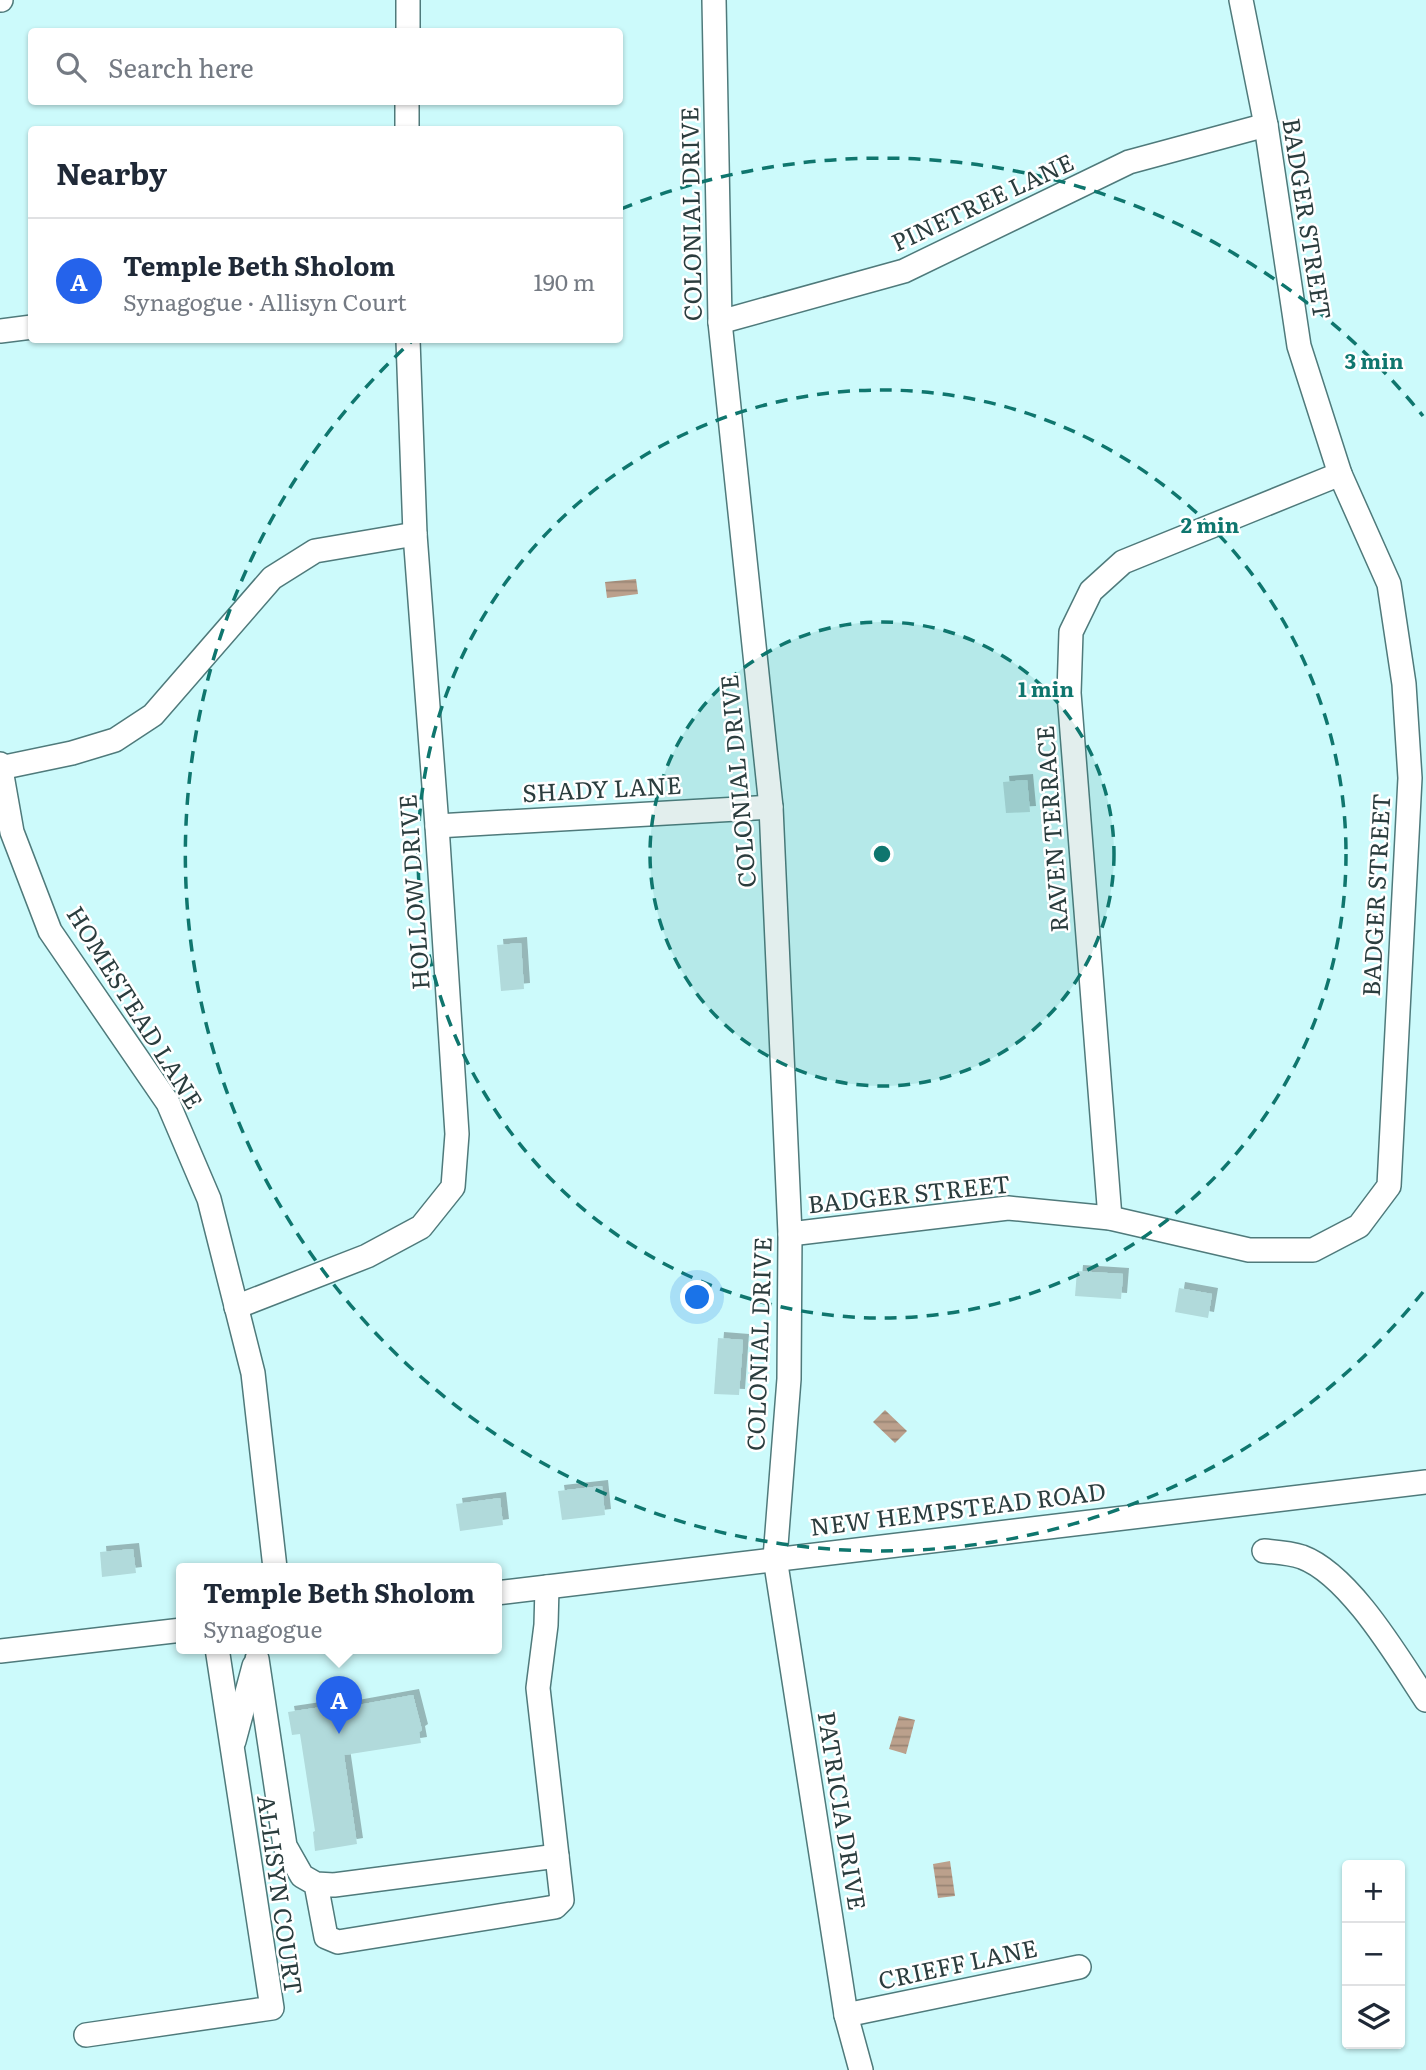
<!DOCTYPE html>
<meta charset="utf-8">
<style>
:root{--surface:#fff;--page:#f6f6f7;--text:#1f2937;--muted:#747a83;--line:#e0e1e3;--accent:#2563eb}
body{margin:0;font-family:Literata,serif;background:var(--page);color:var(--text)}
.controls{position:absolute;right:21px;bottom:21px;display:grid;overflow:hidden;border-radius:7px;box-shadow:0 2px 5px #0004}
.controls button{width:63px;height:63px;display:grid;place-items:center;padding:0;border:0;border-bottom:2px solid var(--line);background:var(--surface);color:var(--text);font:35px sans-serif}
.you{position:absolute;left:698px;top:1298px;width:24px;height:24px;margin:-18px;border:5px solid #fff;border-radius:50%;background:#1a73e8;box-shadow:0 0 0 10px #1a73e833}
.badge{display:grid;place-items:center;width:46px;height:46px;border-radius:50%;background:var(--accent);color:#fff;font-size:23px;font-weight:700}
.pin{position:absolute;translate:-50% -58px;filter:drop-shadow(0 2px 4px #0008)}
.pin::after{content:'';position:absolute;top:37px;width:24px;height:21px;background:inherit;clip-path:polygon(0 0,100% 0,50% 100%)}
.popup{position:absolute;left:176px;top:1563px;width:326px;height:91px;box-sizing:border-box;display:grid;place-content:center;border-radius:7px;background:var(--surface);filter:drop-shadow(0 2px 5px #0005);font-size:23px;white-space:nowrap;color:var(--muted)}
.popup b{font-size:26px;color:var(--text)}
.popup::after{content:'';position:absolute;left:50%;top:100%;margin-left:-14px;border:14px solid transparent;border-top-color:var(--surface)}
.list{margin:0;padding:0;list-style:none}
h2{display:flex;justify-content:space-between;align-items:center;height:91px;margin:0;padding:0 28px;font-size:30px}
h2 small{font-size:23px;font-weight:400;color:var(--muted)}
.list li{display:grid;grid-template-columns:46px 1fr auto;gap:21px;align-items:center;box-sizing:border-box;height:126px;padding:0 28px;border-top:2px solid var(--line)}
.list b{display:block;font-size:26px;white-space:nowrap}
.list p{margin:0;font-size:23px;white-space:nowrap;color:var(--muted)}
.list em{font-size:23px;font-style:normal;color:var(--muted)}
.icon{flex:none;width:38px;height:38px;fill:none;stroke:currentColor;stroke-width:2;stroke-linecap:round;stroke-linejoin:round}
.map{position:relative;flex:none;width:1426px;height:2070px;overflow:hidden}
.search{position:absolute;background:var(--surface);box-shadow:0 2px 5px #0004;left:28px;top:28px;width:595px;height:77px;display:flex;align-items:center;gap:18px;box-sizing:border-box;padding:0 24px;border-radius:7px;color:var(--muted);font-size:26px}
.panel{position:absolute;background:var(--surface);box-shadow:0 2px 5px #0004;left:28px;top:126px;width:595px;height:217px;border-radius:7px}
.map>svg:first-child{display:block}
.water{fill:url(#water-rules)}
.building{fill:#b1dadb;filter:url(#shadow)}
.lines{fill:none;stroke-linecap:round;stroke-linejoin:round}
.minor-casing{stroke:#4f7a7b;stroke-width:26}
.minor{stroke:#fff;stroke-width:23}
.ring{fill:none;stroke:#0f766e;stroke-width:3.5;stroke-dasharray:12 9}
.labels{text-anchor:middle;stroke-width:5;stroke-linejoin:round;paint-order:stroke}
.street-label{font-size:24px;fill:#2b3d3e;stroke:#fff}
.centre{fill:#0f766e;stroke:#fff;stroke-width:3.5}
.ring-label{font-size:21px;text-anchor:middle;font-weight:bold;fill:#0f766e;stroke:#fff;stroke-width:5;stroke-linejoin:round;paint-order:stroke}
</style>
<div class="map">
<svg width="1426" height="2070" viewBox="0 0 1426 2070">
<defs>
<pattern id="water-rules" width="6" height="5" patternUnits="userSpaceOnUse" patternTransform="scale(1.75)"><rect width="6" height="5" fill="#bba08c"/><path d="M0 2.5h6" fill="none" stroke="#988474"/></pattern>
<filter id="shadow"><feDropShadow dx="6" dy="-6" stdDeviation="0" flood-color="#0004"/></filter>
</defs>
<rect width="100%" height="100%" fill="#ccfafb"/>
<g class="water">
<path d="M636 579 638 594 607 598 605 582Z"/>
<path d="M885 1410 907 1431 895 1443 873 1422Z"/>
<path d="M899 1716 915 1720 906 1754 889 1749Z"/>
<path d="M950 1861 955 1896 938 1898 933 1864Z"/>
</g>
<g class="building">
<path d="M1027 780 1030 812 1006 813 1003 782Z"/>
<path d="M521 943 524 989 501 991 497 945Z"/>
<path d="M1077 1271 1123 1274 1121 1299 1075 1296Z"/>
<path d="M1179 1288 1212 1294 1208 1318 1175 1312Z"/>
<path d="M718 1338 743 1340 739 1395 714 1394Z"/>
<path d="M602 1486 605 1515 562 1520 558 1491Z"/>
<path d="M500 1498 503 1525 460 1531 456 1504Z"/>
<path d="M133 1549 136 1573 102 1577 100 1552Z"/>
<path d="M413 1695 422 1730 419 1732 421 1743 344 1755 357 1844 315 1851 313 1832 315 1831 300 1734 292 1735 288 1712 335 1705 336 1709Z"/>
</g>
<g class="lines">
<g class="minor-casing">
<g id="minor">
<path d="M0 0H1"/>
<path d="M714 0 720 322 771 807 790 1234 789 1379 775 1558 846 2015 861 2070"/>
<path d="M408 32V0"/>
<path d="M407 130V102"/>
<path d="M720 322 904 271 1129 162 1266 125"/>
<path d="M0 331 32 327"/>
<path d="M0 764 12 832 50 931 168 1103 209 1199 253 1373 275 1568"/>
<path d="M0 768 72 753 115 740 153 715 272 578 315 551 415 534"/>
<path d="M437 826 771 807"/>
<path d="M1110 1218 1069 693 1071 632 1091 591 1123 562 1340 474"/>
<path d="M790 1234 1008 1208 1110 1218 1249 1250H1313L1359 1226 1389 1186 1410 778 1404 684 1389 584 1340 474 1299 346 1266 125 1241 0"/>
<path d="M236 1307 367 1256 421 1227 453 1187 457 1134 437 826 415 534 408 340"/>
<path d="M1264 1551C1277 1552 1290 1553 1302 1557 1350 1575 1398 1658 1426 1700"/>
<path d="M547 1587 546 1625 538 1688 557 1856"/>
<path d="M496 1593 1426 1482"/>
<path d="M0 1651 182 1630"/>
<path d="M257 1659 285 1846 302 1876 316 1884 334 1885 557 1856 562 1900 555 1907 338 1942 326 1937 316 1884"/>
<path d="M234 1741 254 1666"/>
<path d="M846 2015 1079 1967"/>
<path d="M86 2035 272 2008 217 1648"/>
</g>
</g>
<use href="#minor" class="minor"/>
</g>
<circle cx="882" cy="854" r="232" fill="#0f766e" fill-opacity=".12"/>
<g class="ring">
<circle cx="882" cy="854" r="232"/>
<circle cx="882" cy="854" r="464"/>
<path d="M1423 1292A696 696 0 1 1 412 341M621 209A696 696 0 0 1 1423 416"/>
</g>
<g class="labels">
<g class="street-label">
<text transform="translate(983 203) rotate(-25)" y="8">PINETREE LANE</text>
<text transform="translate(692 214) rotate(-91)" y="8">COLONIAL DRIVE</text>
<text transform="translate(1306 219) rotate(81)" y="8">BADGER STREET</text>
<text transform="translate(739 781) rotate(-95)" y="8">COLONIAL DRIVE</text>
<text transform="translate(602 790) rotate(-3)" y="8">SHADY LANE</text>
<text transform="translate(1053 829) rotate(-94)" y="8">RAVEN TERRACE</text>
<text transform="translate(415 892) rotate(-94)" y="8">HOLLOW DRIVE</text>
<text transform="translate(1377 895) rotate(-87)" y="8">BADGER STREET</text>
<text transform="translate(134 1008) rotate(58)" y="8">HOMESTEAD LANE</text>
<text transform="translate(909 1195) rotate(-6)" y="8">BADGER STREET</text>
<text transform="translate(760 1344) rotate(-88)" y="8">COLONIAL DRIVE</text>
<text transform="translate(958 1510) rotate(-7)" y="8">NEW HEMPSTEAD ROAD</text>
<text transform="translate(841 1811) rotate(81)" y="8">PATRICIA DRIVE</text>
<text transform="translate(279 1895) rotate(82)" y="8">ALLISYN COURT</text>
<text transform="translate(958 1965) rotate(-12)" y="8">CRIEFF LANE</text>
</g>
</g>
<circle cx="882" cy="854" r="10" class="centre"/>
<g class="ring-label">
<text x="1374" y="369">3 min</text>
<text x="1210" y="533">2 min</text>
<text x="1046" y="697">1 min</text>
</g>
</svg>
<div class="controls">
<button>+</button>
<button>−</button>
<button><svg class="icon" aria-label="layers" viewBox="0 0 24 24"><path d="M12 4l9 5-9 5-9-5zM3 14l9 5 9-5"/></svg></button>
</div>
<div class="you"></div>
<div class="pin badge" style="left:339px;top:1734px">A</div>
<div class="popup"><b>Temple Beth Sholom</b>Synagogue</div>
<div class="search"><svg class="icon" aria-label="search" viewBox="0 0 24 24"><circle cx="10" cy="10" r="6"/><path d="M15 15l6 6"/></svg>Search here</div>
<section class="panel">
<h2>Nearby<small></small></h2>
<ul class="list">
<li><span class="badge">A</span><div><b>Temple Beth Sholom</b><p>Synagogue · Allisyn Court</p></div><em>190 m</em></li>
</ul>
</section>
</div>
